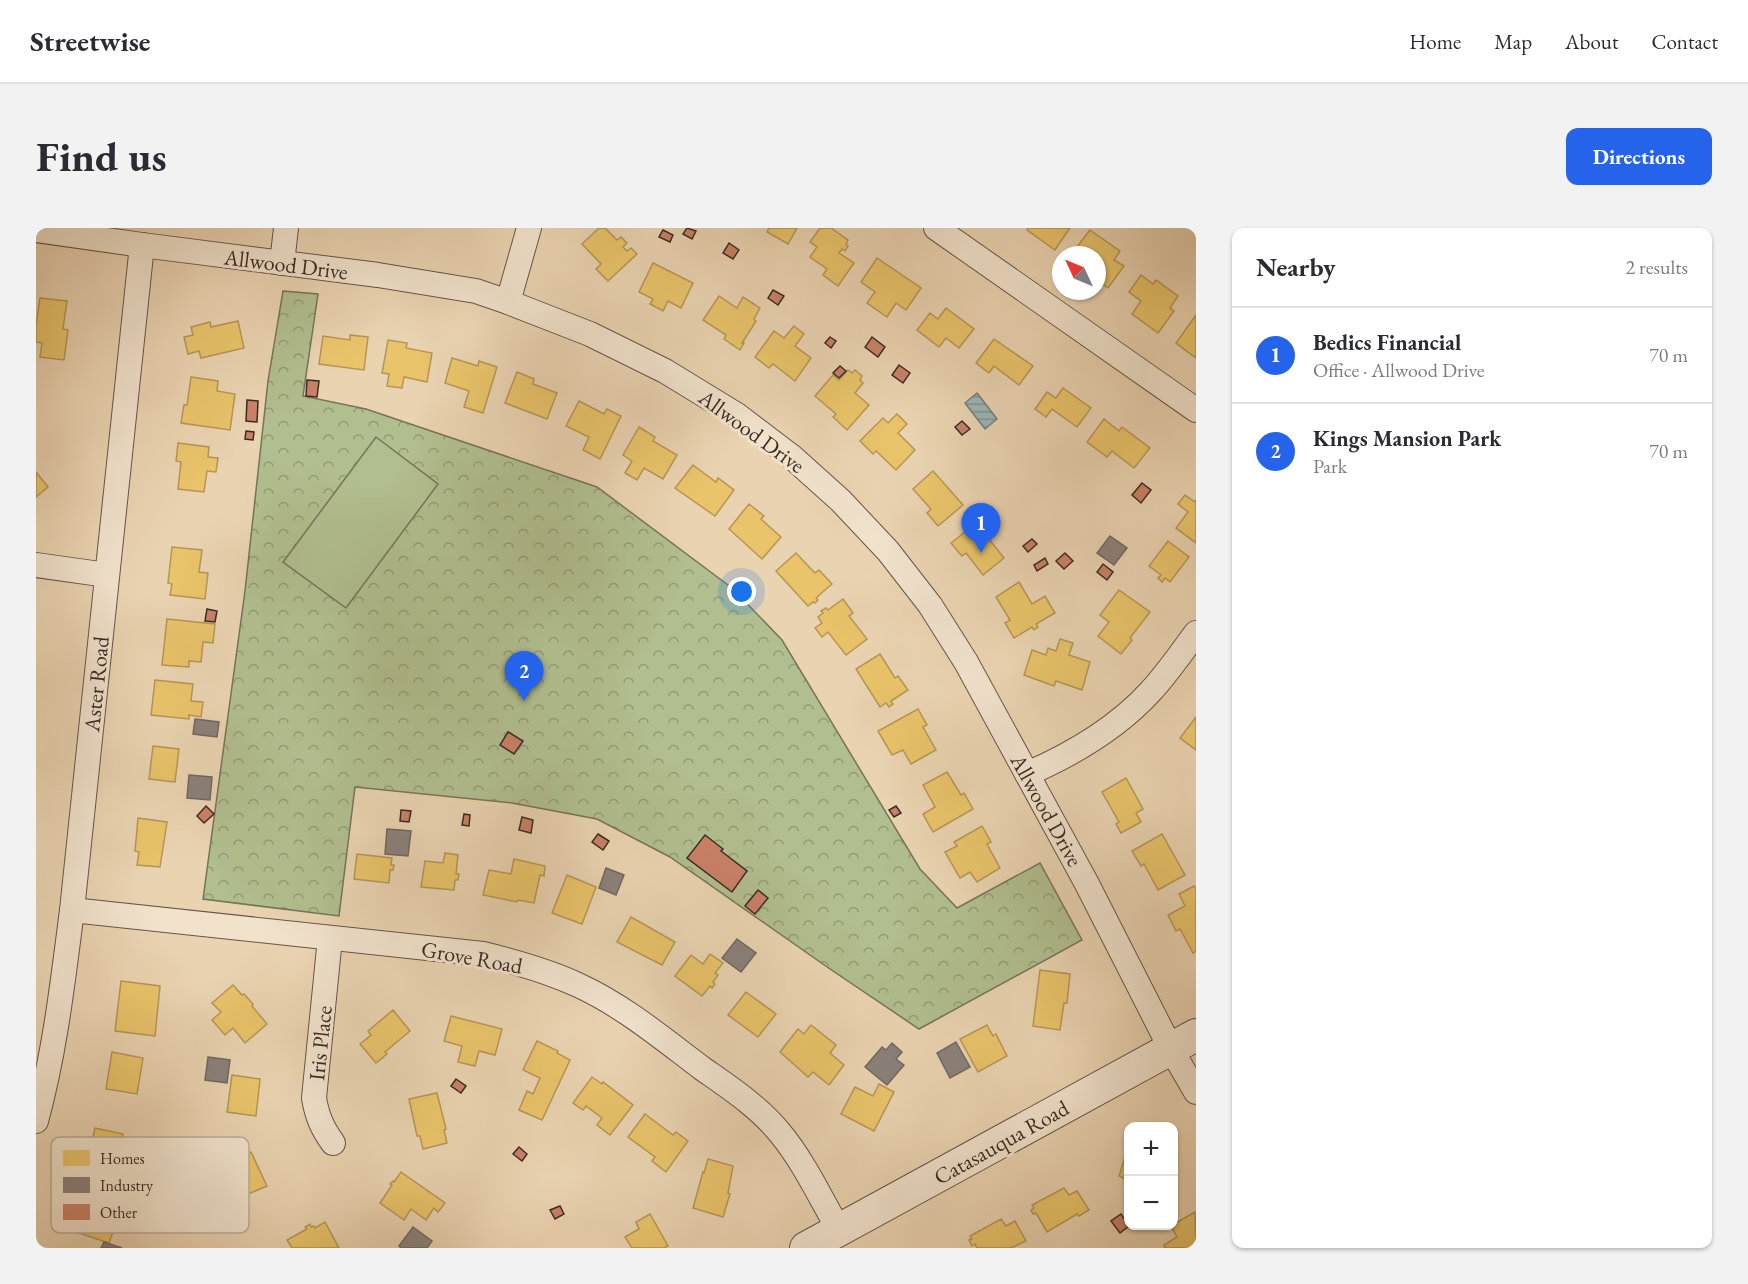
<!DOCTYPE html>
<meta charset="utf-8">
<style>
:root{--surface:#fff;--page:#f2f2f3;--text:#2b2b33;--muted:#7c7c81;--line:#e1e1e2;--accent:#2563eb}
body{margin:0;font-family:"EB Garamond",serif;background:var(--page);color:var(--text)}
.controls{position:absolute;right:18px;bottom:18px;display:grid;overflow:hidden;border-radius:12px;box-shadow:0 2px 4px #0004}
.controls button{width:54px;height:54px;display:grid;place-items:center;padding:0;border:0;border-bottom:2px solid var(--line);background:var(--surface);color:var(--text);font:30px sans-serif}
.compass{position:absolute;left:1016px;top:18px;width:54px;height:54px;border-radius:50%;background:var(--surface);box-shadow:0 2px 4px #0004;rotate:314deg}
.you{position:absolute;left:706px;top:364px;width:21px;height:21px;margin:-15px;border:4px solid #fff;border-radius:50%;background:#1a73e8;box-shadow:0 0 0 9px #1a73e833}
.badge{display:grid;place-items:center;width:39px;height:39px;border-radius:50%;background:var(--accent);color:#fff;font-size:20px;font-weight:700}
.pin{position:absolute;translate:-50% -50px;filter:drop-shadow(0 2px 3px #0008)}
.pin::after{content:'';position:absolute;top:32px;width:21px;height:18px;background:inherit;clip-path:polygon(0 0,100% 0,50% 100%)}
.list{margin:0;padding:0;list-style:none}
h2{display:flex;justify-content:space-between;align-items:center;height:78px;margin:0;padding:0 24px;font-size:26px}
h2 small{font-size:20px;font-weight:400;color:var(--muted)}
.list li{display:grid;grid-template-columns:39px 1fr auto;gap:18px;align-items:center;box-sizing:border-box;height:96px;padding:0 24px;border-top:2px solid var(--line)}
.list b{display:block;font-size:22px;white-space:nowrap}
.list p{margin:0;font-size:20px;white-space:nowrap;color:var(--muted)}
.list em{font-size:20px;font-style:normal;color:var(--muted)}
.map{position:relative;flex:none;width:1160px;height:1020px;overflow:hidden;border-radius:12px}
header{display:flex;align-items:center;gap:36px;box-sizing:border-box;height:84px;padding:0 30px;background:var(--surface);border-bottom:2px solid var(--line)}
header strong{font-size:28px}
nav{display:flex;gap:33px;margin-inline-start:auto;font-size:21px}
.intro{display:flex;align-items:center;justify-content:space-between;box-sizing:border-box;height:144px;padding:0 36px}
h1{margin:0;font-size:42px}
.button{padding:15px 27px;border-radius:12px;background:var(--accent);color:#fff;font-size:21px;font-weight:700}
main{display:flex;gap:36px;padding:0 36px}
aside{flex:1;background:var(--surface);border-radius:12px;box-shadow:0 2px 4px #0004}
.map>svg:first-child{display:block}
.park{fill:url(#park-crowns);stroke:#76745a;stroke-width:1.5}
.garden{fill:#b1be8f;stroke:#76745a;stroke-width:1.5}
.water{fill:url(#water-rules);stroke:#757e7c;stroke-width:1.5}
.homes{fill:#e9c46a;stroke:#b59655;stroke-width:1.5}
.industry{fill:#8a817c;stroke:#726762;stroke-width:1.5}
.building{fill:#ca8168;stroke:#3b2b25;stroke-width:1.5}
.lines{fill:none;stroke-linecap:round;stroke-linejoin:round}
.minor-casing{stroke:#675548;stroke-width:26}
.tertiary-casing{stroke:#675548;stroke-width:34}
.minor{stroke:#f1e2cc;stroke-width:24}
.tertiary{stroke:#f1e2cc;stroke-width:32}
.labels{text-anchor:middle;stroke-width:6;stroke-linejoin:round;paint-order:stroke}
.street-label{font-size:22px;fill:#3b2b25;stroke:#f1e2cc}
.key{fill:#f1e2cc;stroke:#baab9a;stroke-width:1.5}
.key-label{font-size:16px;fill:#3b2b25}
</style>
<header>
<strong>Streetwise</strong>
<nav><a>Home</a><a>Map</a><a>About</a><a>Contact</a></nav>
</header>
<div class="intro"><h1>Find us</h1><a class="button">Directions</a></div>
<main>
<div class="map">
<svg width="1160" height="1020" viewBox="0 0 1160 1020">
<defs>
<pattern id="park-crowns" width="20" height="18" patternUnits="userSpaceOnUse" patternTransform="scale(1.5)"><rect width="20" height="18" fill="#b1be8f"/><path d="M2 6a3 3 0 1 1 6 0M12 15a3 3 0 1 1 6 0" fill="none" stroke="#919b75"/></pattern>
<pattern id="water-rules" width="6" height="5" patternUnits="userSpaceOnUse" patternTransform="scale(1.5)"><rect width="6" height="5" fill="#9cb6b6"/><path d="M0 2.5h6" fill="none" stroke="#809494"/></pattern>
</defs>
<rect width="100%" height="100%" fill="#ead3b1"/>
<filter id="stains"><feTurbulence type="fractalNoise" baseFrequency=".00333" numOctaves="4"/><feColorMatrix values="0 0 0 0 .2 0 0 0 0 .09 0 0 0 0 .02 0 0 0 .5 -.17"/></filter>
<radialGradient id="worn" r=".72"><stop offset=".6" stop-color="#630" stop-opacity="0"/><stop offset="1" stop-color="#630" stop-opacity=".3"/></radialGradient>
<path class="park" d="M247 63 282 66 267 168 330 181 561 259 696 360 746 412 884 641 921 680 1004 635 1046 712 883 801 794 741 634 629 561 591 476 575 319 559 303 688 167 671 209 363 232 153Z"/>
<path class="garden" d="M340 209 402 256 310 380 247 334Z"/>
<path class="water" d="M941 165 961 191 949 201 929 175Z"/>
<g class="homes">
<path d="M563 0H569L581 12 585 9 591 15 587 19 591 23 595 20 601 26 572 53 560 41 565 36 546 16Z"/>
<path d="M733 0H761L752 16 731 4Z"/>
<path d="M784 0H795L812 12 810 16 812 18 809 23 806 21 803 25 818 35 802 58 787 47 791 41 774 29 781 19 774 14Z"/>
<path d="M992 0H1034L1019 22 991 2Z"/>
<path d="M1054 2 1084 23 1078 32 1088 38 1072 60 1061 52V27H1050L1040 20Z"/>
<path d="M841 30 885 60 870 82 860 75 851 89 831 75 839 64 825 54Z"/>
<path d="M617 35 657 55 645 80 632 73 627 83 614 76 617 71 603 64Z"/>
<path d="M1105 47 1117 56 1120 52 1142 68 1134 80 1138 83 1122 105 1096 86 1105 73 1093 64Z"/>
<path d="M683 68 701 80 707 69 724 80 718 91 720 93 706 115H708L704 122 688 111 690 107 667 92Z"/>
<path d="M4 70 31 73 27 101 32 102 28 132 4 129 6 115 0 114V97Z"/>
<path d="M910 80 938 101 923 120 910 110 903 119 881 102 894 85 902 91Z"/>
<path d="M1160 87V130L1140 115Z"/>
<path d="M202 93 208 120 165 130 163 123 152 126 148 109 157 107 155 99 174 94 175 99Z"/>
<path d="M758 98 768 106 759 118 775 130 759 153 737 136 733 140 719 129 738 103 748 110Z"/>
<path d="M314 107 332 109 328 142 283 136 287 108 314 112Z"/>
<path d="M958 111 997 138 983 157 958 138 953 145 940 135Z"/>
<path d="M352 112 371 115 370 120 396 125 391 154 368 149 366 160 351 158 353 146 346 145Z"/>
<path d="M416 130 442 138 443 133 461 139 447 185 428 179 433 163 409 155Z"/>
<path d="M812 142 816 145 819 142 826 148 824 152 827 155 819 165 833 177 811 202 797 189 800 186 779 168 797 147 803 152Z"/>
<path d="M481 144 498 151 497 156 521 165 511 191 469 175Z"/>
<path d="M155 149 182 153 181 163 199 166 194 202 145 195 148 177H151Z"/>
<path d="M1027 160 1055 180 1041 199 1016 181 1010 189 999 181 1011 164 1020 170Z"/>
<path d="M543 173 568 186 571 181 585 188 564 231 547 222 553 209 530 198Z"/>
<path d="M861 186 871 196 862 205 879 222 860 242 840 223 837 226 824 213 847 190 852 195Z"/>
<path d="M1068 191 1083 203 1086 199 1114 220 1098 240 1076 223 1071 229 1051 214Z"/>
<path d="M603 199 619 209 617 213 641 227 627 251 608 240 601 252 589 245 596 233 587 227Z"/>
<path d="M142 215 173 219 172 229 182 230 180 244 171 243 168 264 142 261 145 234 140 233Z"/>
<path d="M657 237 680 254 682 250 698 262 679 288 639 260Z"/>
<path d="M897 243 927 277 902 298 891 285 895 281 877 261Z"/>
<path d="M0 244 12 259 0 269Z"/>
<path d="M1149 267 1159 274 1160 272V315L1140 300 1152 284 1142 276Z"/>
<path d="M713 276 728 288 725 291 745 309 726 331 693 301Z"/>
<path d="M940 295 968 330 947 347 930 325 926 328 915 315Z"/>
<path d="M1132 313 1153 329 1134 354 1129 350 1126 354 1122 350 1125 347 1113 338Z"/>
<path d="M136 319 166 322 163 344 172 345 169 371 134 367 136 356 132 355Z"/>
<path d="M760 325 779 345 783 342 796 356 780 370 782 372 779 375 777 374 772 378 740 343Z"/>
<path d="M983 354 996 376 1009 368 1019 385 1000 396 1002 399 998 402 996 399 978 410 969 395 974 392 960 369Z"/>
<path d="M1083 362 1114 384 1094 410 1096 412 1085 426 1062 408 1073 394 1064 387Z"/>
<path d="M807 371 817 385 813 388 831 411 810 427 792 404 786 409 779 400 786 395 782 389 787 385 785 383 790 380 792 382Z"/>
<path d="M131 391 179 396 177 415 167 414 165 434 153 433V439L126 437Z"/>
<path d="M1024 411 1037 415 1033 427 1054 434 1046 462 1020 453 1018 458 988 447 996 422 1010 427 1012 420 1020 423Z"/>
<path d="M844 426 859 450 862 448 872 462 855 473 857 476 853 479 850 475 844 479 820 441Z"/>
<path d="M119 452 157 456 155 473 167 474 165 489 153 487V491L115 487Z"/>
<path d="M882 481 891 497 887 499 900 522 875 536 867 522 856 527 842 503Z"/>
<path d="M1160 489V522L1144 510Z"/>
<path d="M117 518 143 521 139 554 113 551Z"/>
<path d="M911 544 925 567 928 565 937 581 897 604 887 586 899 579 887 557Z"/>
<path d="M1090 550 1107 581 1100 585 1105 594 1085 605 1080 596 1083 594 1066 564Z"/>
<path d="M102 590 131 594 124 639 101 637 103 624 99 623Z"/>
<path d="M946 598 955 614 951 616 964 640 941 654 934 644 924 650 909 624 921 618 918 614Z"/>
<path d="M1126 606 1149 647 1122 662 1108 636 1105 638 1096 623Z"/>
<path d="M409 625 422 627 420 646H423L422 652H419L418 662 385 659 389 633 407 635Z"/>
<path d="M321 626 356 630 355 637H358L357 642H354L353 655 318 651Z"/>
<path d="M478 631 509 638 508 648 504 647 498 675 482 672 481 674 447 667 453 642 475 646Z"/>
<path d="M531 647 560 659 546 696 516 685Z"/>
<path d="M1158 658 1160 661V723L1157 725 1144 701 1140 703 1132 687 1149 678 1143 666Z"/>
<path d="M595 689 639 714 626 737 581 714Z"/>
<path d="M674 726 687 735 679 745 682 747 677 754 679 756 676 760 674 758 666 768 639 748 655 727 667 736Z"/>
<path d="M1004 742 1034 746 1031 775H1028L1024 802 997 798Z"/>
<path d="M85 753 124 758 119 808 79 803Z"/>
<path d="M197 757 206 767 208 766 217 776 216 778 231 796 209 815 197 800 189 807 176 792 185 784 176 775Z"/>
<path d="M710 764 740 786 722 809 692 787Z"/>
<path d="M357 782 374 803 349 824 351 826 340 835 324 816 335 807 332 803Z"/>
<path d="M415 788 466 801 459 827 443 823 439 838 422 834 426 818 408 813Z"/>
<path d="M775 797 800 817 794 825 808 837 793 857 777 844 772 849 744 824 762 801 768 806Z"/>
<path d="M951 797 957 808 960 806 971 828 942 844 924 811Z"/>
<path d="M501 813 522 823 521 825 534 832 506 892 483 882 491 863 497 866 504 850 487 842Z"/>
<path d="M76 824 107 830 101 866 70 861Z"/>
<path d="M196 847 224 851 220 888 191 884Z"/>
<path d="M556 849 566 856 567 854 597 877 574 907 561 897 566 890 550 878 547 882 537 875Z"/>
<path d="M843 856 858 864 838 903 805 886 819 859 837 868Z"/>
<path d="M401 865 410 901 408 902 411 915 387 921 384 908H381L373 871Z"/>
<path d="M609 886 637 907 640 904 652 913 630 944 616 933 619 929 592 909Z"/>
<path d="M59 900 87 906 83 924 95 926 90 948 78 945 75 957 48 951Z"/>
<path d="M1091 923H1092V952L1083 948Z"/>
<path d="M215 924 231 958 203 970 187 936Z"/>
<path d="M672 931 697 938 692 965 694 966 687 989 657 980 667 944 668 945Z"/>
<path d="M365 944 409 975 402 984 398 980 390 992 375 981 368 992 344 975 356 957 354 956 357 953 358 954Z"/>
<path d="M1028 960 1033 967 1041 963 1053 982 1043 988 1041 986 1011 1004 1000 985 997 986 995 982 998 980 996 977Z"/>
<path d="M44 968 85 981 73 1015 31 1001 38 980H40Z"/>
<path d="M1159 984 1160 1020H1129L1128 1017 1141 1009 1135 998H1138V996Z"/>
<path d="M614 986 632 1018 628 1020H596L589 1009 603 1001 600 994Z"/>
<path d="M965 991 970 998 979 993 990 1013 975 1020H941L939 1016 936 1018 933 1012 936 1011 934 1008Z"/>
<path d="M289 994 303 1020H256L251 1012 271 1001 269 999 274 996 275 999 278 998 279 1000Z"/>
</g>
<g class="industry">
<path d="M1074 308 1091 320 1078 337 1061 325Z"/>
<path d="M159 491 183 494 181 509 157 506Z"/>
<path d="M153 547 176 549 174 572 151 570Z"/>
<path d="M351 601 375 603 372 628 349 626Z"/>
<path d="M570 640 588 647 580 667 563 660Z"/>
<path d="M701 711 720 725 705 744 686 730Z"/>
<path d="M920 814 934 839 914 850 901 825Z"/>
<path d="M856 815 866 824 860 831 868 837 851 857 829 839 846 819 850 822Z"/>
<path d="M172 829 194 832 191 855 169 852Z"/>
<path d="M377 999 396 1013 391 1020H365L363 1018Z"/>
<path d="M68 1014 86 1020H65Z"/>
</g>
<g class="building">
<path d="M651 0 660 3 656 11 647 6Z"/>
<path d="M627 2 637 7 634 14 623 9Z"/>
<path d="M693 15 703 22 697 31 687 25Z"/>
<path d="M737 62 748 68 742 77 732 70Z"/>
<path d="M794 109 800 113 795 120 789 115Z"/>
<path d="M836 109 849 119 842 129 829 119Z"/>
<path d="M863 137 874 145 867 155 856 147Z"/>
<path d="M804 138 810 143 803 150 797 145Z"/>
<path d="M271 152 283 153 281 169 270 168Z"/>
<path d="M211 172 222 173 221 194 210 193Z"/>
<path d="M926 193 934 201 926 207 919 199Z"/>
<path d="M210 203 218 204 217 212 209 211Z"/>
<path d="M1106 255 1115 262 1105 275 1096 267Z"/>
<path d="M996 311 1001 316 992 324 987 318Z"/>
<path d="M1029 325 1037 333 1028 341 1020 333Z"/>
<path d="M1009 330 1012 336 1001 343 998 337Z"/>
<path d="M1067 336 1077 344 1071 352 1061 344Z"/>
<path d="M171 381 181 383 179 394 169 393Z"/>
<path d="M472 504 487 513 478 526 464 517Z"/>
<path d="M170 578 178 586 168 595 161 588Z"/>
<path d="M860 578 865 585 858 589 853 582Z"/>
<path d="M365 582 375 583 373 594 364 593Z"/>
<path d="M428 586 434 587 433 598 426 597Z"/>
<path d="M486 589 497 592 495 605 483 602Z"/>
<path d="M562 606 573 613 567 622 556 614Z"/>
<path d="M669 607 687 621 685 623 711 643 696 664 651 630Z"/>
<path d="M722 662 732 670 719 686 709 678Z"/>
<path d="M420 851 430 858 425 865 415 858Z"/>
<path d="M483 919 491 926 486 933 477 926Z"/>
<path d="M524 978 528 986 519 991 514 982Z"/>
<path d="M1085 986 1093 998 1084 1005 1075 993Z"/>
</g>
<g class="lines">
<g class="minor-casing">
<g id="minor">
<path d="M900 0 1160 182"/>
<path d="M0 2 106 17 342 47 440 63 472 74 554 106 629 143 701 187 755 228 805 273 852 323 894 377 930 434 1051 656 1135 821 1160 864"/>
<path d="M246 35 250 0"/>
<path d="M472 74 493 0"/>
<path d="M0 337 71 347"/>
<path d="M991 546C1037 526 1080 501 1114 464 1131 446 1145 425 1160 405"/>
<path d="M36 682 447 726C480 734 512 743 542 757 588 778 627 811 667 841 694 860 723 879 744 905 768 934 784 969 803 1002"/>
<path d="M294 710 278 870C281 888 286 900 297 915"/>
<path d="M0 893C19 824 27 752 36 682L106 17"/>
</g>
</g>
<g class="tertiary-casing">
<path id="tertiary" d="M770 1020 1160 807"/>
</g>
<use href="#minor" class="minor"/>
<use href="#tertiary" class="tertiary"/>
</g>
<g class="labels">
<g class="street-label">
<text transform="translate(250 36) rotate(7)" y="8">Allwood Drive</text>
<text transform="translate(716 203) rotate(36)" y="8">Allwood Drive</text>
<text transform="translate(60 456) rotate(-84)" y="8">Aster Road</text>
<text transform="translate(1011 582) rotate(61)" y="8">Allwood Drive</text>
<text transform="translate(436 729) rotate(10)" y="8">Grove Road</text>
<text transform="translate(284 815) rotate(-84)" y="8">Iris Place</text>
<text transform="translate(965 914) rotate(-29)" y="8">Catasauqua Road</text>
</g>
</g>
<rect x="15" y="909" width="198" height="96" rx="9" class="key"/>
<rect x="27" y="922" width="27" height="16" fill="#e9c46a"/>
<rect x="27" y="949" width="27" height="16" fill="#8a817c"/>
<rect x="27" y="976" width="27" height="16" fill="#ca8168"/>
<g class="key-label">
<text x="64" y="936">Homes</text>
<text x="64" y="963">Industry</text>
<text x="64" y="990">Other</text>
</g>
<rect width="100%" height="100%" filter="url(#stains)"/>
<rect width="100%" height="100%" fill="url(#worn)"/>
</svg>
<div class="controls">
<button>+</button>
<button>−</button>
</div>
<svg class="compass" viewBox="-18 -18 36 36"><path d="M0-13l5 13h-10z" fill="#e53935"/><path d="M0 13l5-13h-10z" fill="#7c7c81"/></svg>
<div class="you"></div>
<div class="pin badge" style="left:945px;top:325px">1</div>
<div class="pin badge" style="left:488px;top:473px">2</div>
</div>
<aside>
<h2>Nearby<small>2 results</small></h2>
<ul class="list">
<li><span class="badge">1</span><div><b>Bedics Financial</b><p>Office · Allwood Drive</p></div><em>70 m</em></li>
<li><span class="badge">2</span><div><b>Kings Mansion Park</b><p>Park</p></div><em>70 m</em></li>
</ul>
</aside>
</main>
